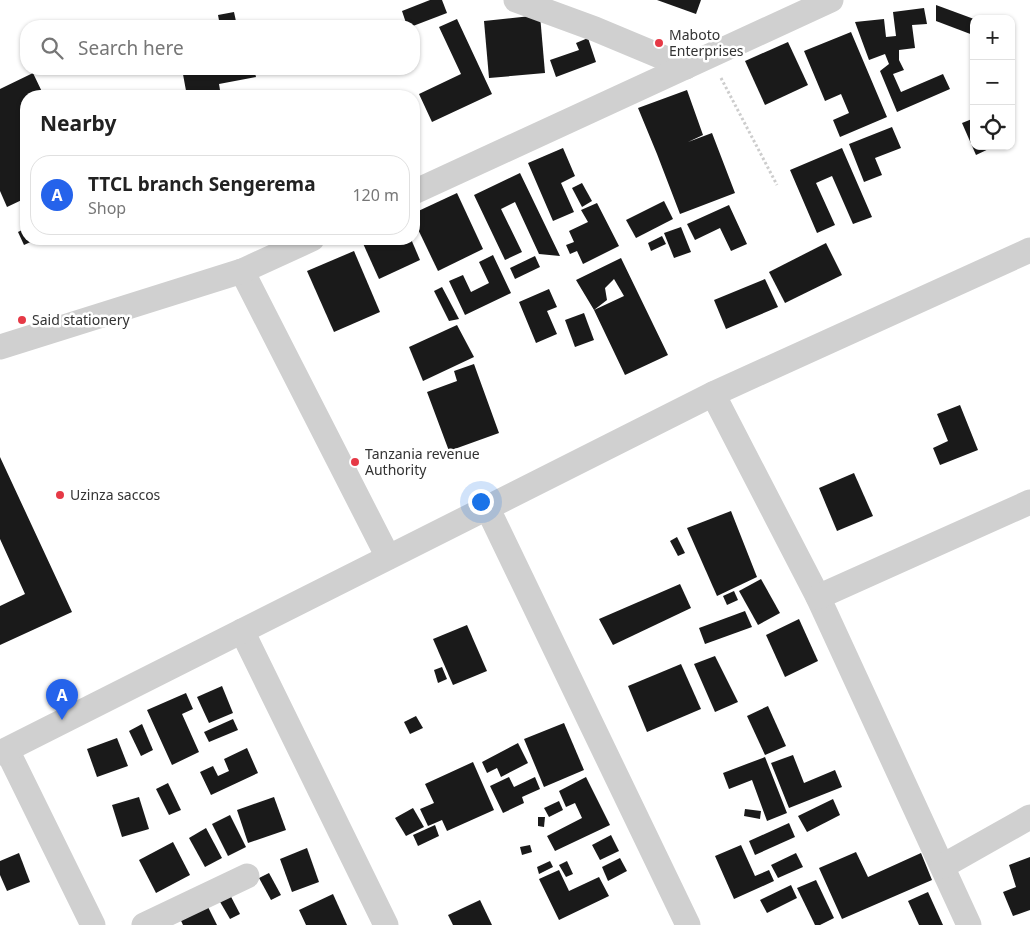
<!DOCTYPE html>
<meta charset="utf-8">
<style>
:root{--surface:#fff;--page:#f6f6f6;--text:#222;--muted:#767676;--line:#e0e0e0;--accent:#2563eb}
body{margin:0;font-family:"Noto Sans",sans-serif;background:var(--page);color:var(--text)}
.controls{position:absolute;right:15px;top:15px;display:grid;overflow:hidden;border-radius:10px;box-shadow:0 1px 4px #0004}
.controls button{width:45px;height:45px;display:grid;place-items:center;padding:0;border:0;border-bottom:1px solid var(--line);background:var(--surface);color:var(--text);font:25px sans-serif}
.you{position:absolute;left:480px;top:501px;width:18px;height:18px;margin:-12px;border:4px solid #fff;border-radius:50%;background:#1a73e8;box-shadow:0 0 0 8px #1a73e833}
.badge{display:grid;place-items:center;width:32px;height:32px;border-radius:50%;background:var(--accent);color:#fff;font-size:16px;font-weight:700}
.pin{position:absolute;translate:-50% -41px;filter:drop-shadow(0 1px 2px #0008)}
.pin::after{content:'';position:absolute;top:26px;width:18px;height:15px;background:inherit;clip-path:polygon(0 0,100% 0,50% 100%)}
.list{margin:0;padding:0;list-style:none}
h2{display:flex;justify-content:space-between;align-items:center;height:65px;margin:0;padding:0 20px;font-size:21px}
h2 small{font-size:16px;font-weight:400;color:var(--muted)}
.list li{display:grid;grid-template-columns:32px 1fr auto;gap:15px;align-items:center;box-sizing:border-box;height:80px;margin:0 10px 10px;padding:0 10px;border:1px solid var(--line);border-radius:20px}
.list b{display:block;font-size:19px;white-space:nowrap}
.list p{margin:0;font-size:16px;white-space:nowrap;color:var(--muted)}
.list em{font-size:16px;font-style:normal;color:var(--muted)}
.icon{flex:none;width:28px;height:28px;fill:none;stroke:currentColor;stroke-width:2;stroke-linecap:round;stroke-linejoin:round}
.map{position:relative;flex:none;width:1030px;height:925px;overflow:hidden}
.search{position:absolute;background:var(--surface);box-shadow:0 1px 4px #0004;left:20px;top:20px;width:400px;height:55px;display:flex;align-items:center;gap:12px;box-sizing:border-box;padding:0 18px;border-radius:20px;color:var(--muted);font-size:19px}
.panel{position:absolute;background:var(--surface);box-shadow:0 1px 4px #0004;left:20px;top:90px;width:400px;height:155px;border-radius:20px}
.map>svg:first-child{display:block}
.building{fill:#1a1a1a}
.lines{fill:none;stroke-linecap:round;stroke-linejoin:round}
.path{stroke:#cdcdcd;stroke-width:3;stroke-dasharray:2.5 2.5;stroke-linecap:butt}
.street{stroke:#d0d0d0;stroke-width:25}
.poi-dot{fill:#e63946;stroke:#fff;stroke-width:2}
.labels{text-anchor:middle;stroke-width:5;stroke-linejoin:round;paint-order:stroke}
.poi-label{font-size:14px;fill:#333;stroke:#fff;text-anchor:start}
</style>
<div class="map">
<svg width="1030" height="925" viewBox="0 0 1030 925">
<rect width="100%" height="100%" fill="#fff"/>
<g class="building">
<path d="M430 0H442L447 13 413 26H407L402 11Z"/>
<path d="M657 0H701L696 14Z"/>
<path d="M936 5 974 19 973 35 936 21Z"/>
<path d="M924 8 927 24 912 25 915 48 899 50V60L904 70 893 74 901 92 943 74 950 89 897 112 880 71 889 64 885 54 869 60 855 22 884 19 886 37 896 36 893 12Z"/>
<path d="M234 12 237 26H220L218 15Z"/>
<path d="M540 15 545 73 489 78 484 21Z"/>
<path d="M457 19 492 94 432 122 419 94 461 74 439 27Z"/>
<path d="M851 32 887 117 840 137 833 120 849 113 841 94 825 101 804 51Z"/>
<path d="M588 38 596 62 556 77 550 60 579 50 576 43Z"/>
<path d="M788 42 808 85 765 105 745 61Z"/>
<path d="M182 69H254L256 77 219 84 221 96H187Z"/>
<path d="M33 73 44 96H26V198L7 207 0 191V89Z"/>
<path d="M687 90 703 135 688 142 712 133 735 193 680 214 657 154 638 108Z"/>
<path d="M972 119 974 124V146H995L976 155 962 123Z"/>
<path d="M892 127 901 148 875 158 882 175 864 182 849 144Z"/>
<path d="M563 148 575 176 561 183 574 212 553 221 528 163Z"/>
<path d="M842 148 872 217 853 224 832 176 816 183 835 225 817 233 790 170Z"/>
<path d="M520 173 560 256 539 254 515 202 501 209 522 252 505 260 474 195Z"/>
<path d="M582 183 592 201 582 207 572 188Z"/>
<path d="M457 193 483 249 438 271 414 221V213Z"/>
<path d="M664 201 673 219 636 238 626 220Z"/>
<path d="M597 203 619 246 583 264 577 251 570 254 566 245 574 242 569 231 588 222 581 210Z"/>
<path d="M729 205 747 244 731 251 720 228 695 240 687 224Z"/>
<path d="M681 227 691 252 674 258 664 233Z"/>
<path d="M26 228V239H37L24 245 18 232Z"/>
<path d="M662 236 666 244 651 251 648 243Z"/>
<path d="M361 239H411L420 260 379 279Z"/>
<path d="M826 243 842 275 785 303 769 272Z"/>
<path d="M354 251 380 312 334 332 307 271Z"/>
<path d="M493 255 511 293 465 315 449 281 463 275 471 292 489 283 479 262Z"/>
<path d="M535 256 540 267 515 279 510 268Z"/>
<path d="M621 258 668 355 625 375 594 310 624 296 614 279 605 288 607 300 594 310 576 280Z"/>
<path d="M765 279 778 307 726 329 714 300Z"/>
<path d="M442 287 459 319 449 321 434 291Z"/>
<path d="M549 289 557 307 547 311 557 334 536 343 519 302Z"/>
<path d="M584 313 594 340 575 347 565 320Z"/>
<path d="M457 325 474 357 423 381 409 347Z"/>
<path d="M474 364 499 433 449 451 427 392 457 381 454 371Z"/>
<path d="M960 405 978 450 940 465 933 448 948 441 937 414Z"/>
<path d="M0 457 72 612 0 645V606L25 594 0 539Z"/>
<path d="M854 473 873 516 837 531 819 488Z"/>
<path d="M731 511 757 577 717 596 687 528Z"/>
<path d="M677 537 685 553 678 556 670 541Z"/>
<path d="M761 579 780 613 758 625 739 591Z"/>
<path d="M680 584 691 608 613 645 599 619Z"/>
<path d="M734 591 738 600 727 605 723 596Z"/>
<path d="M745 611 752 627 705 644 699 628Z"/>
<path d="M799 619 818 661 785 677 766 635Z"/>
<path d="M467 625 487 671 453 685 433 639Z"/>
<path d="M715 656 738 702 715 712 694 664Z"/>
<path d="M681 664 701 709 647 732 628 686Z"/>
<path d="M442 667 447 679 438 683 434 670Z"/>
<path d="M222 686 233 713 209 723 197 697Z"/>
<path d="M186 693 193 709 182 714 199 752 172 765 147 710Z"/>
<path d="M768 706 786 746 765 755 747 716Z"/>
<path d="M416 716 423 728 410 734 404 722Z"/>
<path d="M233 719 238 730 209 742 204 732Z"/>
<path d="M564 723 584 770 544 787 524 739Z"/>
<path d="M142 724 153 750 141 756 129 731Z"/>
<path d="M117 738 128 766 97 777 87 749Z"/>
<path d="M518 743 528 763 501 777 497 768 487 773 482 762Z"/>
<path d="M247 748 258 773 211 795 200 772 213 766 218 776 229 771 224 759Z"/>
<path d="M793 755 804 783 835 770 842 787 789 808 771 763Z"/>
<path d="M765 757 787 813 767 821 752 780 729 789 723 773Z"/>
<path d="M473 762 494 810 447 831 442 820 428 826 420 809 434 803 425 784Z"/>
<path d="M509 777 514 787 535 777 540 789 522 797 524 803 503 813 490 786Z"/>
<path d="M586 777 610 825 555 851 547 836 582 818 575 803 566 807 559 791Z"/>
<path d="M168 783 181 810 169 815 156 789Z"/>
<path d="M139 797 149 829 122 837 112 805Z"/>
<path d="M274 797 286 830 248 843 237 810Z"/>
<path d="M833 799 840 815 807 832 798 816Z"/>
<path d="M559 801 563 810 549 817 544 808Z"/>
<path d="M413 808 424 827 406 836 395 818Z"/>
<path d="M745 809 761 811 760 819 744 816Z"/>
<path d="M230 815 246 847 228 856 212 824Z"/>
<path d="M538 817H545L544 827 538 826Z"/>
<path d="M789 823 795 837 755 855 749 841Z"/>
<path d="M435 825 439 836 418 846 413 835Z"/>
<path d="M206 828 222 858 205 867 189 838Z"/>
<path d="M611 835 619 851 600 860 592 845Z"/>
<path d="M173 842 190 875 156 893 139 860Z"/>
<path d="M530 845 532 852 522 855 520 847Z"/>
<path d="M741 845 755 876 769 870 774 881 734 899 715 856Z"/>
<path d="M307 848 319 882 292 892 280 859Z"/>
<path d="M856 852 868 877 921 853 932 880 842 919 819 868Z"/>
<path d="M19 853 30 882 7 891 0 875V861Z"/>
<path d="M796 853 803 867 778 878 771 865Z"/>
<path d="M1030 857V910L1013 916 1003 892 1016 887 1009 865Z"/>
<path d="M620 858 627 871 608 881 602 867Z"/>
<path d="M550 861 553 867 539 874 537 867Z"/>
<path d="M567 861 573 874 566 877 559 865Z"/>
<path d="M559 870 569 891 599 877 609 896 559 920 539 879Z"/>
<path d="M269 873 281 895 271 900 259 878Z"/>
<path d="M816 880 834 918 820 925H815L797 888Z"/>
<path d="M791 885 797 898 767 913 760 900Z"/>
<path d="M227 889 240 914 230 919 216 895Z"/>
<path d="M928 892 943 925H919L908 901Z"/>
<path d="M333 894 347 925H306L299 910Z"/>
<path d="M204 899 217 925H183L177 912Z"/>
<path d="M480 900 492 925H453L448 915Z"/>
</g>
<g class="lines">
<path class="path" d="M721 78 777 185"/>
<g class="street">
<path d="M516 0 595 29 686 67"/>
<path d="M414 192 831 0"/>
<path d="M242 271 388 557"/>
<path d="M0 347 242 271 312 239"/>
<path d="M713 394 818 597 969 925"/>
<path d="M487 507 688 925"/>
<path d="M818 597 1030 502"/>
<path d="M242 631 386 925"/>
<path d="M7 750 93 925"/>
<path d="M0 753 713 394 1030 250"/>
<path d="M943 866 1030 817"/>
<path d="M144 925 247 876"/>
</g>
</g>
<g class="poi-dot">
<circle cx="659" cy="43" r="5"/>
<circle cx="22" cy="320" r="5"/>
<circle cx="355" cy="462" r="5"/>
<circle cx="60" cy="495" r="5"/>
</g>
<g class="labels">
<g class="poi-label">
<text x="669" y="40">Maboto<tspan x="669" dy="16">Enterprises</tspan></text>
<text x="32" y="325">Said stationery</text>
<text x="365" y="459">Tanzania revenue<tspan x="365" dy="16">Authority</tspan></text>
<text x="70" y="500">Uzinza saccos</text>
</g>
</g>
</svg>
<div class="controls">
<button>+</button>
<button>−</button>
<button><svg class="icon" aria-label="locate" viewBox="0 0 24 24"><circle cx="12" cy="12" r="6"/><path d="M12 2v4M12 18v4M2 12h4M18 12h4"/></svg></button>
</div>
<div class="you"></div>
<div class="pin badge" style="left:62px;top:720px">A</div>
<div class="search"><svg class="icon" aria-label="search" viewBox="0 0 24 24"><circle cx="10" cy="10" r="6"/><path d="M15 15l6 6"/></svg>Search here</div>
<section class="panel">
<h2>Nearby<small></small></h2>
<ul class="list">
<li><span class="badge">A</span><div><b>TTCL branch Sengerema</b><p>Shop</p></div><em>120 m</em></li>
</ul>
</section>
</div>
